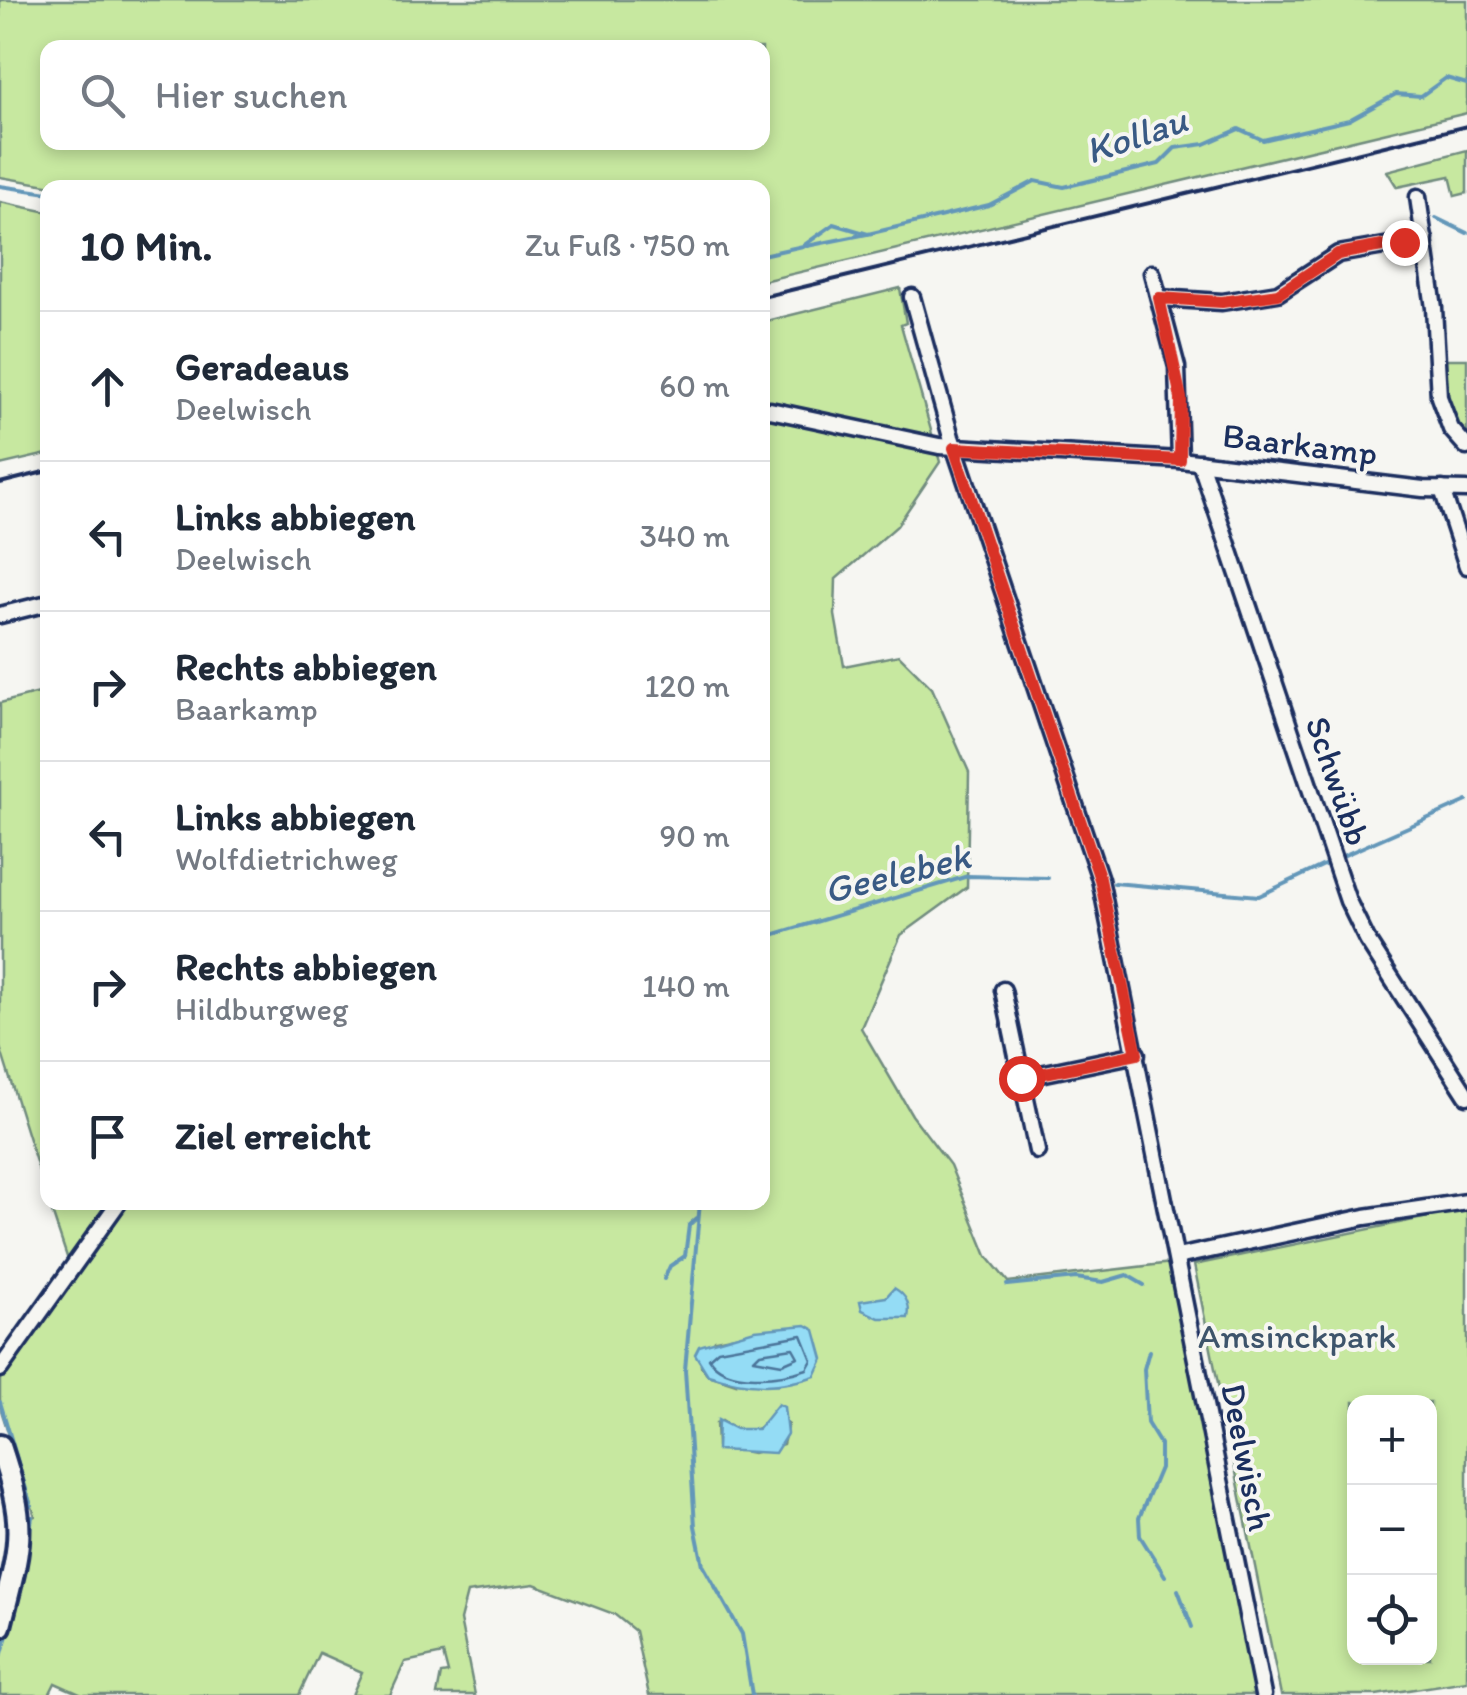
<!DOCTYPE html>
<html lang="de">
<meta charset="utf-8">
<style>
:root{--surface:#fff;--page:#f2f2f3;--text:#1f2937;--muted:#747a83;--line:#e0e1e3}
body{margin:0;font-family:Itim,sans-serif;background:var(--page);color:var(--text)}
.controls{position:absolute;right:30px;bottom:30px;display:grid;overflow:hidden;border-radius:20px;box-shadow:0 5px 15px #0003}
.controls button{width:90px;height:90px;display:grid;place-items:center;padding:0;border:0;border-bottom:2px solid var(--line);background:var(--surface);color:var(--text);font:50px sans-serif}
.stop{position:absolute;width:30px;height:30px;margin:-22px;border:8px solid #d93025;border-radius:50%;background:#fff}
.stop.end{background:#d93025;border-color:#fff;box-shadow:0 2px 10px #0008}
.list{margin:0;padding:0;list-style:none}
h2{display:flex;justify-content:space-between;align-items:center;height:130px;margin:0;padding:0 40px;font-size:42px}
h2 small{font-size:32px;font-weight:400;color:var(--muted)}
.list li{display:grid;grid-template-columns:65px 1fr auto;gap:30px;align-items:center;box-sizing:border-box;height:150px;padding:0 40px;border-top:2px solid var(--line)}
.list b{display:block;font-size:38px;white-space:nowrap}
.list p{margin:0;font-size:32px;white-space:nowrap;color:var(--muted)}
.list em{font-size:32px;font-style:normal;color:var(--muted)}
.icon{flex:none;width:55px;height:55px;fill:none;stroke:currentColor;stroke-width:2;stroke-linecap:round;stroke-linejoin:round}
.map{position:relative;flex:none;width:1467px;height:1695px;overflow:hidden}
.search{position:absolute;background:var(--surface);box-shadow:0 5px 15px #0003;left:40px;top:40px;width:730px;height:110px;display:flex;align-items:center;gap:25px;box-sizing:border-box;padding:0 35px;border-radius:20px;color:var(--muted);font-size:38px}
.panel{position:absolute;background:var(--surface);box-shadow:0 5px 15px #0003;left:40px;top:180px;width:730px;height:1030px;border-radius:20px}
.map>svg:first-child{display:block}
.green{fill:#c7e8a0;stroke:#718c7f;stroke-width:2.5;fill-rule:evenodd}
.water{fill:#94dcf5;stroke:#6497b9;stroke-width:2.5}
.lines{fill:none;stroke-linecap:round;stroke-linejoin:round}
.shore{stroke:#4b749a;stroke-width:2.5}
.stream{stroke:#6497b9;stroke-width:4}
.street-casing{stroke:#1b2f5e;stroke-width:21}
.secondary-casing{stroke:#1b2f5e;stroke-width:28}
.street{stroke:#f6f6f2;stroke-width:14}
.secondary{stroke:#f6f6f2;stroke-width:20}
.rail{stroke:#1b2f5e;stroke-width:4}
.route{stroke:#d93025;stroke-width:12}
.labels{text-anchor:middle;stroke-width:8;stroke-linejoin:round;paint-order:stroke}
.street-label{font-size:35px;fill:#1b2f5e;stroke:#f6f6f2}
.park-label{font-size:35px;fill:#3d546b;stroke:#f6f6f2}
.water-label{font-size:38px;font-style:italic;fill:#395a84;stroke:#f6f6f2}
</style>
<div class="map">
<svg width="1467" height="1695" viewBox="0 0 1467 1695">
<rect width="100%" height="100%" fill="#f6f6f2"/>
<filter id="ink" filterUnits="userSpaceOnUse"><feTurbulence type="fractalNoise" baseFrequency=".01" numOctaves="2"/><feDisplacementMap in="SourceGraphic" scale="20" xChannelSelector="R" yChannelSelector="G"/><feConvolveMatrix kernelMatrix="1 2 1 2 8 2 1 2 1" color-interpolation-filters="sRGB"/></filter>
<g filter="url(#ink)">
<g class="green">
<path d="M0 0H1467V113L763 281 762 188H64L0 177ZM48 48H762V142H48Z"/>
<path d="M1467 150V193L1455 196 1450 176 1397 187 1387 171Z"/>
<path d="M0 202 48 212 47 454 0 465Z"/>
<path d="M900 288 906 323 901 325 940 462 897 526 836 579 835 615 844 666 899 655 932 688 969 772 967 887 901 935 861 1028 912 1115 950 1165 987 1256 1008 1282 1172 1263 1255 1695H649L635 1631 614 1614 534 1584 467 1593 460 1620 475 1695H437L441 1674 448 1673 443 1654 405 1662 390 1695H352L362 1672 319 1653 299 1695H82L55 1683 49 1695H0V1651L19 1579 24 1575 20 1573 27 1519 35 1516 0 1407V1378L78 1273 69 1263 49 1203 762 1202 763 322ZM735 1336 736 1384 708 1375 701 1366 715 1340ZM772 1414 788 1424 783 1444 753 1453 717 1446 716 1423 722 1421C740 1434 760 1435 772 1414Z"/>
<path d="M1445 359H1467V435L1450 412Z"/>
<path d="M47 691H48L47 1197 0 1047V703Z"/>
<path d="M1467 1209V1681L1376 1695H1281L1194 1265ZM1354 1402H1430V1658H1354Z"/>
</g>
<g class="water">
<path d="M894 1288C906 1295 911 1304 908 1318H879L862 1310 860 1301 886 1297Z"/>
<path d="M806 1325 815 1330 823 1359 815 1376C778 1389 746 1387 708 1375L695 1354 699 1346 755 1330Z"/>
<path d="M778 1404 784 1407 787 1434 775 1453 717 1450 718 1420 736 1429H758Z"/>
</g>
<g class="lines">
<g class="shore">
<path d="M802 1335 812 1360 807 1369C781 1378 725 1385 709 1358L718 1350Z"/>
<path d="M793 1348 798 1357 782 1364 754 1359 760 1353Z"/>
</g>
<g class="stream">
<path d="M0 186 48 193"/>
<path d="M1436 218 1467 233"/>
<path d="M807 246 867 234"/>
<path d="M762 255 803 246 834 224 868 234 989 205 1035 181 1064 187 1159 164 1175 148 1205 144 1239 129 1263 140 1349 120 1396 94 1421 96 1446 78 1467 84"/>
<path d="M1338 858 1467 801"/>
<path d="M1114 883 1259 896 1324 865"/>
<path d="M762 938 968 876 1048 878"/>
<path d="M700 1202 685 1370 695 1526 703 1565 742 1634 752 1695"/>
<path d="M664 1279 670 1266 685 1256 689 1225 697 1218"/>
<path d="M1007 1285 1076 1278 1103 1282 1127 1275 1144 1285"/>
<path d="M1149 1351 1144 1369 1147 1423 1160 1444V1468L1139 1518 1140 1536 1165 1576"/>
<path d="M0 1402 31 1506"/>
<path d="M24 1572 32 1517"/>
<path d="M1178 1590 1192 1627"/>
<path d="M1 1657 9 1628"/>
</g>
<g class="street-casing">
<g id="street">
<path d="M1418 197 1434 308 1439 397 1451 429 1467 447"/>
<path d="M1152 273 1177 367 1180 460"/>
<path d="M912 297 951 437 1100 879 1263 1695"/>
<path d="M1159 298 1222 302 1278 293 1338 254 1425 239"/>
<path d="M770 410 939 446 1180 460 1423 489 1467 490"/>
<path d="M1200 462 1348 901 1367 940 1467 1096"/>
<path d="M1442 489 1467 566"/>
<path d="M0 615 48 603"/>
<path d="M1003 990 1037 1151"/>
<path d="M1021 1078 1137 1054"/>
<path d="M1177 1257 1365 1217 1467 1202"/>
<path d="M0 1369 119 1202"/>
</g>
</g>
<g class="secondary-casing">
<path id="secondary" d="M0 1446C28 1530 21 1542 0 1626"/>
</g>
<use href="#street" class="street"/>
<use href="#secondary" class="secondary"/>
<g class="rail">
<path d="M762 297 1467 126"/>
<path d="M0 483 48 471"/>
</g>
</g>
</g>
<g class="lines" filter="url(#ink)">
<path class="route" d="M1021 1078 1137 1054 1100 879 954 448 1180 460 1181 398 1159 298 1222 302 1278 294 1338 254 1404 242"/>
</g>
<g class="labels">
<g class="street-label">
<text transform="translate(1300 444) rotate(7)" y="12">Baarkamp</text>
<text transform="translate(1338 781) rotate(71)" y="12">Schwübb</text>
<text transform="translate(1247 1457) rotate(79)" y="12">Deelwisch</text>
</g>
<g class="park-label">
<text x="1297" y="1348">Amsinckpark</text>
</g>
<g class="water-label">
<text transform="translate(1136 135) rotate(-19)" y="13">Kollau</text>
<text transform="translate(897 873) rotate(-14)" y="13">Geelebek</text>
</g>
</g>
</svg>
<div class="controls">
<button>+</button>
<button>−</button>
<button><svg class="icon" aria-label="locate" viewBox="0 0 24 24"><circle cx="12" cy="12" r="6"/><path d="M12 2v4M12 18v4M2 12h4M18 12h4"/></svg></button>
</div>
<div class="stop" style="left:1021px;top:1078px"></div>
<div class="stop end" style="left:1404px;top:242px"></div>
<div class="search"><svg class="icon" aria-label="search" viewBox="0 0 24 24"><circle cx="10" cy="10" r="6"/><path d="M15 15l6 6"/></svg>Hier suchen</div>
<section class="panel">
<h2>10 Min.<small>Zu Fuß · 750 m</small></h2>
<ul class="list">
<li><svg class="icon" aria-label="ahead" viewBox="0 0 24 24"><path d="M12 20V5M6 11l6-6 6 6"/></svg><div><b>Geradeaus</b><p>Deelwisch</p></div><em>60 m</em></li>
<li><svg class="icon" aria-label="left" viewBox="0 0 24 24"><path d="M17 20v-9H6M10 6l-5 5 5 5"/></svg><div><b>Links abbiegen</b><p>Deelwisch</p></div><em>340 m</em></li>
<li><svg class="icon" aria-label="right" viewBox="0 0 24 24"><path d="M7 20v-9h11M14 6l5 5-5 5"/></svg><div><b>Rechts abbiegen</b><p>Baarkamp</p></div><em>120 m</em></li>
<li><svg class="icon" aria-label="left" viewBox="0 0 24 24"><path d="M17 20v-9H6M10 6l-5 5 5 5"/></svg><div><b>Links abbiegen</b><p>Wolfdietrichweg</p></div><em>90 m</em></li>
<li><svg class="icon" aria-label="right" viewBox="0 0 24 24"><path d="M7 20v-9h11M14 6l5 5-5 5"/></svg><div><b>Rechts abbiegen</b><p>Hildburgweg</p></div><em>140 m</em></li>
<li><svg class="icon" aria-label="arrive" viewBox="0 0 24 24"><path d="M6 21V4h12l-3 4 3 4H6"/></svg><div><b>Ziel erreicht</b></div></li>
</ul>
</section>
</div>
